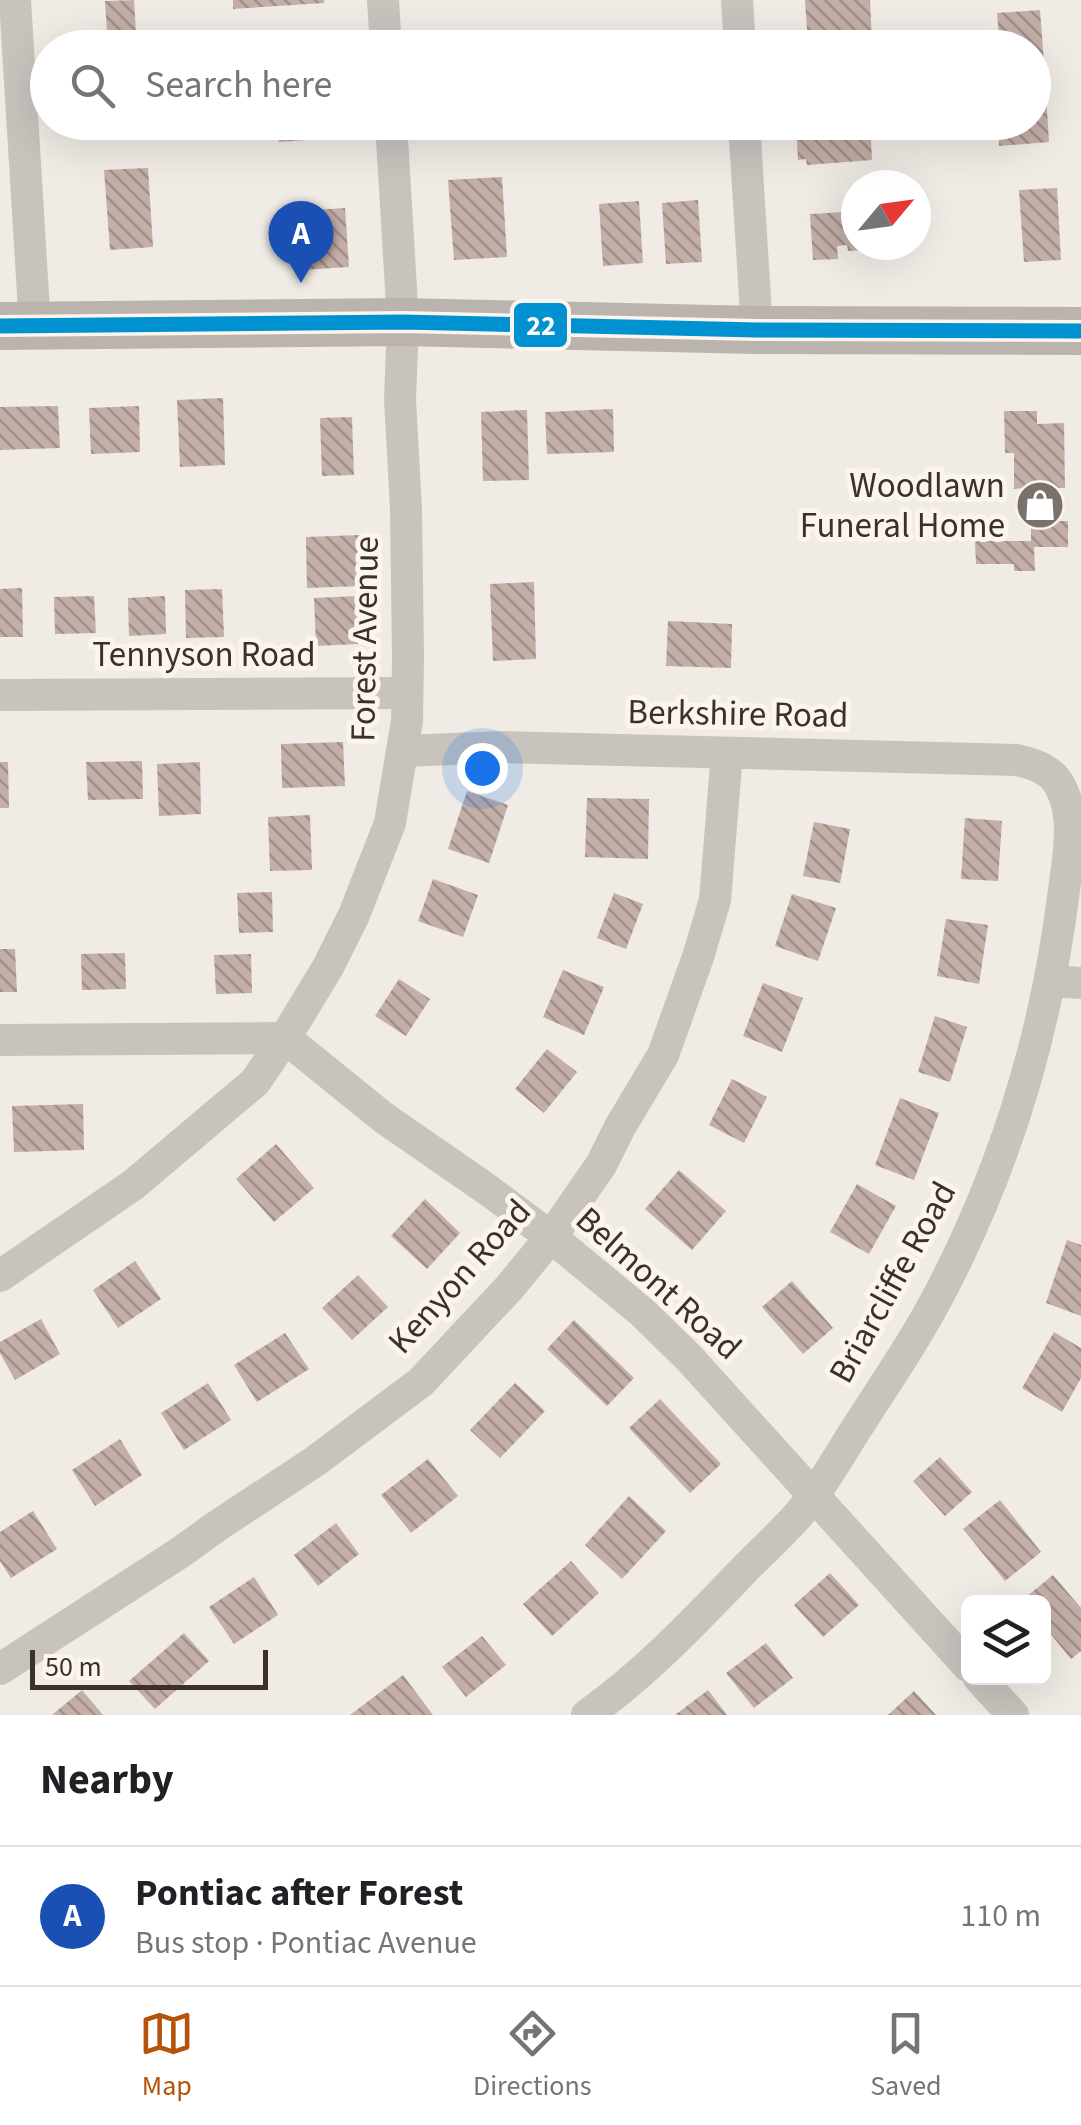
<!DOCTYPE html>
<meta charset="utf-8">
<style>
:root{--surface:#fff;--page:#f6f6f6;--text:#202124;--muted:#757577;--line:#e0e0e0;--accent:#b45309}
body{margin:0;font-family:"Source Sans 3",sans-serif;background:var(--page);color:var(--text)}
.controls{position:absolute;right:30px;bottom:30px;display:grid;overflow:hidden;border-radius:15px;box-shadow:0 10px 40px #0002}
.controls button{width:90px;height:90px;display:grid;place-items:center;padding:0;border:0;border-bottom:2px solid var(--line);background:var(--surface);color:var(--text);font:50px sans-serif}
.compass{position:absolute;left:841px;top:170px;width:90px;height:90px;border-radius:50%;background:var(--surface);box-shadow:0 10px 40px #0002;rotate:61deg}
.scale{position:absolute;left:30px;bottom:25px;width:238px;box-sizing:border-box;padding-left:10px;border:5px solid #3b302b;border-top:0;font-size:28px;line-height:35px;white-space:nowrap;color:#3b302b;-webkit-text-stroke:8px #fbf5ee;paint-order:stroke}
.you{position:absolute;left:482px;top:768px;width:35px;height:35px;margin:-25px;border:8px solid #fff;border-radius:50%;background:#1a73e8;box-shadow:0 0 0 15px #1a73e833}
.badge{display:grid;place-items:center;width:65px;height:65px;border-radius:50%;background:var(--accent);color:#fff;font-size:32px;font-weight:700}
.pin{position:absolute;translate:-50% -82px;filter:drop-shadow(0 2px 5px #0008)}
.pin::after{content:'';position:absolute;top:52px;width:35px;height:30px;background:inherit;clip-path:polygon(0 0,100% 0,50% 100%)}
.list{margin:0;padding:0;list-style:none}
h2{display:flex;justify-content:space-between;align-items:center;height:130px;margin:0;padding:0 40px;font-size:42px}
h2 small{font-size:32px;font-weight:400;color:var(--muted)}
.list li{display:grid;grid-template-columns:65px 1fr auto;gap:30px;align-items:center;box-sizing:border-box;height:140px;padding:0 40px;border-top:2px solid var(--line)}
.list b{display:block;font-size:38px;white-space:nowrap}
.list p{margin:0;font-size:32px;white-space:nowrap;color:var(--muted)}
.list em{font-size:32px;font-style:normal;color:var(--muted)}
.icon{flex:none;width:55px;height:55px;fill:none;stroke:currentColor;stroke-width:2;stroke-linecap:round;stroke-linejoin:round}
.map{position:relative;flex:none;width:1081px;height:1715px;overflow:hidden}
.search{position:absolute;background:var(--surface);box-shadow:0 10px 40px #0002;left:30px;right:30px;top:30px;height:110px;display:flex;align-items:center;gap:25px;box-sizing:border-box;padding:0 35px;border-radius:55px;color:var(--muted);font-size:38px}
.sheet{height:270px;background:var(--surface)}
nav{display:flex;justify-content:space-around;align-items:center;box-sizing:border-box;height:140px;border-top:2px solid var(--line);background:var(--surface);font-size:28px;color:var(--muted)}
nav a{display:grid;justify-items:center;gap:5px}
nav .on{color:var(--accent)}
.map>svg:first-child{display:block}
.building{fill:url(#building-back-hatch)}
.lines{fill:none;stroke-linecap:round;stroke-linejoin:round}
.street{stroke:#c9c3be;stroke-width:32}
.secondary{stroke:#bab3ae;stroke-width:48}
.bus-1-casing{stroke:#fbf5ee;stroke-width:22}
.bus-1{stroke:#0092d0;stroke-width:15}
.labels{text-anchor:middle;stroke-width:10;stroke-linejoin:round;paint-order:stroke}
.poi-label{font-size:35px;fill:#3b302b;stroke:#fbf5ee;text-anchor:end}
.street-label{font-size:35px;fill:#3b302b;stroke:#fbf5ee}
.line-badge{stroke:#fbf5ee;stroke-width:4}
.badge-label{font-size:28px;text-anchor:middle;font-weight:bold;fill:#fff}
</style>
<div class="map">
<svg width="1081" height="1715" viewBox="0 0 1081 1715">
<defs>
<pattern id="building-back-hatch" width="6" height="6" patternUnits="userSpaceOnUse" patternTransform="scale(2.5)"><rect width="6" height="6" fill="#c3afa7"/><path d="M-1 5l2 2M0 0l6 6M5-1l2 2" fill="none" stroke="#a08f88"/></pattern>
</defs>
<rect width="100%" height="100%" fill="#f0ebe5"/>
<g class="building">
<path d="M134 0 137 48H108L105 1Z"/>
<path d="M233 0H324V3L233 9Z"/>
<path d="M805 0H870L872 41 808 44Z"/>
<path d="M1040 10 1044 63 1034 64V48H1000L997 13Z"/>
<path d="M682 31 684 48H624L623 35Z"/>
<path d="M522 35 523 48H468L467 38Z"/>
<path d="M1046 95 1049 142 999 146 998 122H1034V96Z"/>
<path d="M278 122H334L335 138 279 142Z"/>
<path d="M803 122H870L872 160 807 165 806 159 798 160 796 126 803 125Z"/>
<path d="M148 168 153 247 110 250 104 170Z"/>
<path d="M502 177 507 257 454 260 448 180Z"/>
<path d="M1057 188 1061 260 1024 262 1019 190Z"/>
<path d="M698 200 702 262 666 264 662 203Z"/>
<path d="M639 201 643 263 603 266 599 204Z"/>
<path d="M856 205V245H900V248L848 251 847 245 837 246 838 259 813 260 810 214 845 212V206Z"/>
<path d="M345 208 349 267 301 270 297 211Z"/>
<path d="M223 398 225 465 180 467 177 400Z"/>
<path d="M58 406 60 448 0 450V407Z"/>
<path d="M139 406 140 452 91 454 89 408Z"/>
<path d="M613 409 614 452 547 454 545 412Z"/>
<path d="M527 410 529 480 483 481 481 412Z"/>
<path d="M1004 411H1037V424L1064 423 1065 488H1055V521H1068V547H1034L1035 571H1014V564H976L975 541H1031V522H1025V488L1014 489V453H1005Z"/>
<path d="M352 417 354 475 322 476 320 418Z"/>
<path d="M360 535 362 586 307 588 306 537Z"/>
<path d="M534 582 536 659 493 661 490 584Z"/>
<path d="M22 588 23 637H0V589Z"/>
<path d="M222 589 224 637 186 638 185 590Z"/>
<path d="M94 596 96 633 55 634 54 597Z"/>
<path d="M165 596 166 634 129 636 128 598Z"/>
<path d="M357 596 358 644 316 646 314 598Z"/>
<path d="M668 621 732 624 731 668 666 666Z"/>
<path d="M343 742 345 786 282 788 281 744Z"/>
<path d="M142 761 143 799 88 800 86 762Z"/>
<path d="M0 762H8L9 808H0Z"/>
<path d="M200 762 201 814 159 816 157 764Z"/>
<path d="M467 791 508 805 489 863 448 849Z"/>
<path d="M587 798 649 799 648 859 585 857Z"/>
<path d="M310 815 312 870 270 871 268 817Z"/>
<path d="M965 818 1002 821 998 881 961 879Z"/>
<path d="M814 822 850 829 840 883 803 876Z"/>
<path d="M433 879 478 895 463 937 418 921Z"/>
<path d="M272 892 273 932 239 933 237 893Z"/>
<path d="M614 893 643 904 626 949 597 938Z"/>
<path d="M792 894 836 908 818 961 775 946Z"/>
<path d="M946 919 988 925 979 984 937 976Z"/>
<path d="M0 949H15L17 992H0Z"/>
<path d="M125 953 126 989 82 990 81 954Z"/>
<path d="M251 954 252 993 216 994 214 955Z"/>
<path d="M563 970 604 987 584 1035 543 1017Z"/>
<path d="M399 979 430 999 406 1036 375 1016Z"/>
<path d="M763 983 803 998 782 1052 743 1036Z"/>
<path d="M935 1016 967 1027 950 1082 918 1072Z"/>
<path d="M547 1049 577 1072 544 1113 515 1089Z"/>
<path d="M732 1079 767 1097 744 1143 709 1125Z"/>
<path d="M900 1098 939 1113 914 1180 875 1165Z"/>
<path d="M83 1104 84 1150 14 1152 12 1106Z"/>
<path d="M276 1144 314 1188 274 1222 236 1179Z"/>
<path d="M679 1170 726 1211 692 1250 645 1209Z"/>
<path d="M857 1184 896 1206 869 1254 830 1232Z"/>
<path d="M425 1199 460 1233 427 1269 391 1236Z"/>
<path d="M1067 1240 1081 1245V1316L1046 1303Z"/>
<path d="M135 1261 161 1299 118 1328 93 1290Z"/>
<path d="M358 1275 388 1307 352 1340 322 1308Z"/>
<path d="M792 1281 833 1328 803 1354 762 1307Z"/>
<path d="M41 1319 60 1354 15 1380 0 1353V1342Z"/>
<path d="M574 1320 634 1378 607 1406 547 1349Z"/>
<path d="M1054 1332 1081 1348V1378L1062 1412 1022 1388Z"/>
<path d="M285 1333 309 1369 257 1402 234 1365Z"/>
<path d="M208 1383 231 1420 184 1450 161 1413Z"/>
<path d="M515 1383 545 1411 500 1458 470 1430Z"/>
<path d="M660 1399 721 1464 690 1493 629 1428Z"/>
<path d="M120 1439 142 1475 95 1506 72 1470Z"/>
<path d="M940 1457 972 1492 945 1516 913 1481Z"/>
<path d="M428 1459 458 1496 411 1533 381 1495Z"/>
<path d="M629 1496 666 1531 622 1579 585 1545Z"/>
<path d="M1000 1500 1041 1552 1005 1581 963 1529Z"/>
<path d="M33 1511 57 1549 11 1578 0 1561V1532Z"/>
<path d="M336 1523 359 1554 318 1586 294 1555Z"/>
<path d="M571 1561 599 1593 552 1636 523 1604Z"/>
<path d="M830 1573 859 1605 823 1637 794 1605Z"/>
<path d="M1053 1575 1081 1608V1651L1071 1659 1044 1626V1602H1020Z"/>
<path d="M254 1577 278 1615 234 1644 209 1607Z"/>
<path d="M184 1633 209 1661 155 1709 129 1681Z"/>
<path d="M482 1636 506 1665 466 1697 442 1667Z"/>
<path d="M766 1643 793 1678 754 1708 726 1673Z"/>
<path d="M403 1675 433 1715H350Z"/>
<path d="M82 1690 103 1715H52Z"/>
<path d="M708 1690 727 1715H675Z"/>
<path d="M914 1691 936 1715H888Z"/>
</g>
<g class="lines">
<g class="street">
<path d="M15 0 35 327"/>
<path d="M383 0 386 48"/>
<path d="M737 0 740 48"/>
<path d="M744 122 757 330"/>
<path d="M0 695 407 693"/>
<path d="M403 751 502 747 1017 760C1034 764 1051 769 1060 786 1077 816 1068 858 1064 890 1047 1029 1007 1163 943 1287 919 1334 889 1378 860 1423 845 1446 831 1471 815 1493 796 1522 767 1546 743 1571 694 1622 645 1674 587 1715"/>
<path d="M1050 981 1081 983"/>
<path d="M0 1040 285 1038 384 1118 488 1190 551 1237 643 1313 690 1359 968 1666"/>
<path d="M0 1276 133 1185 255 1082 285 1038 328 967 354 915 390 823 407 721 408 658 406 509 400 399 403 322 391 122"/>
<path d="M0 1669 181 1552 217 1526 314 1462 421 1382 509 1288 551 1237 601 1165 620 1127 663 1055 698 957 715 900 727 753"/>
<path d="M979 1678 1013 1715"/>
</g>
<path class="secondary" d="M0 326 403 322 757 330 1081 331"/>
<g class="bus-1-casing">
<path id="bus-1" d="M0 326 403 322 757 330 1081 331"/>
</g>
<use href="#bus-1" class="bus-1"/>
</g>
<defs>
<g id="shop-disc" transform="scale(2.5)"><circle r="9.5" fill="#7a716c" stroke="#fbf5ee"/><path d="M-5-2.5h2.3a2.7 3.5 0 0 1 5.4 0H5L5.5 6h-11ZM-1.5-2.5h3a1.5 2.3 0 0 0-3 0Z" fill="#fff"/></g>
</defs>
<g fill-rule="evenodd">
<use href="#shop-disc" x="1040" y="505"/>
</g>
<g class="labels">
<g class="poi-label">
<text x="1005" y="497">Woodlawn<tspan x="1005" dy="40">Funeral Home</tspan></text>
</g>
<g class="street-label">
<text transform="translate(364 639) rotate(-89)" y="12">Forest Avenue</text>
<text x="204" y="666">Tennyson Road</text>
<text transform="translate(738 713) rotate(1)" y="12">Berkshire Road</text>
<text transform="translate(459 1276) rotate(-48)" y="12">Kenyon Road</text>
<text transform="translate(892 1282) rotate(-61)" y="12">Briarcliffe Road</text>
<text transform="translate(659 1283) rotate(42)" y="12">Belmont Road</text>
</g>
</g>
<rect class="line-badge" x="512" y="301" width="57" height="48" rx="10" fill="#0092d0"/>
<g class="badge-label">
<text x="541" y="335">22</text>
</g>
</svg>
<div class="controls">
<button><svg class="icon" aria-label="layers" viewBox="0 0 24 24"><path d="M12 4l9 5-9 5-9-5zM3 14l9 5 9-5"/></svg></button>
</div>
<svg class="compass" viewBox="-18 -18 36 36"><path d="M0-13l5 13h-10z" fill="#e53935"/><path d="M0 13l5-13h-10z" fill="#757577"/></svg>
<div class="scale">50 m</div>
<div class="you"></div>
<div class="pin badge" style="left:301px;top:283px;background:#1a4fb4">A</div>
<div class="search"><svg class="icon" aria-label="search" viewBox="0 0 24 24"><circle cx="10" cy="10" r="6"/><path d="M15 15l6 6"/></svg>Search here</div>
</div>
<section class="sheet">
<h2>Nearby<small></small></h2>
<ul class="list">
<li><span class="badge" style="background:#1a4fb4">A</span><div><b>Pontiac after Forest</b><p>Bus stop · Pontiac Avenue</p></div><em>110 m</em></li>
</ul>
</section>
<nav>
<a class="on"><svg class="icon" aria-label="map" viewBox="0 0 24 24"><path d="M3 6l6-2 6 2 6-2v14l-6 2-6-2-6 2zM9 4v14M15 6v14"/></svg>Map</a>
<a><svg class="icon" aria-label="directions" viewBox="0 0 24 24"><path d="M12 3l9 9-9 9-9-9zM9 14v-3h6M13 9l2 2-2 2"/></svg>Directions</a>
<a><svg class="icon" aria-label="saved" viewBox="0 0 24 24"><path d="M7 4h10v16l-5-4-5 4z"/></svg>Saved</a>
</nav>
